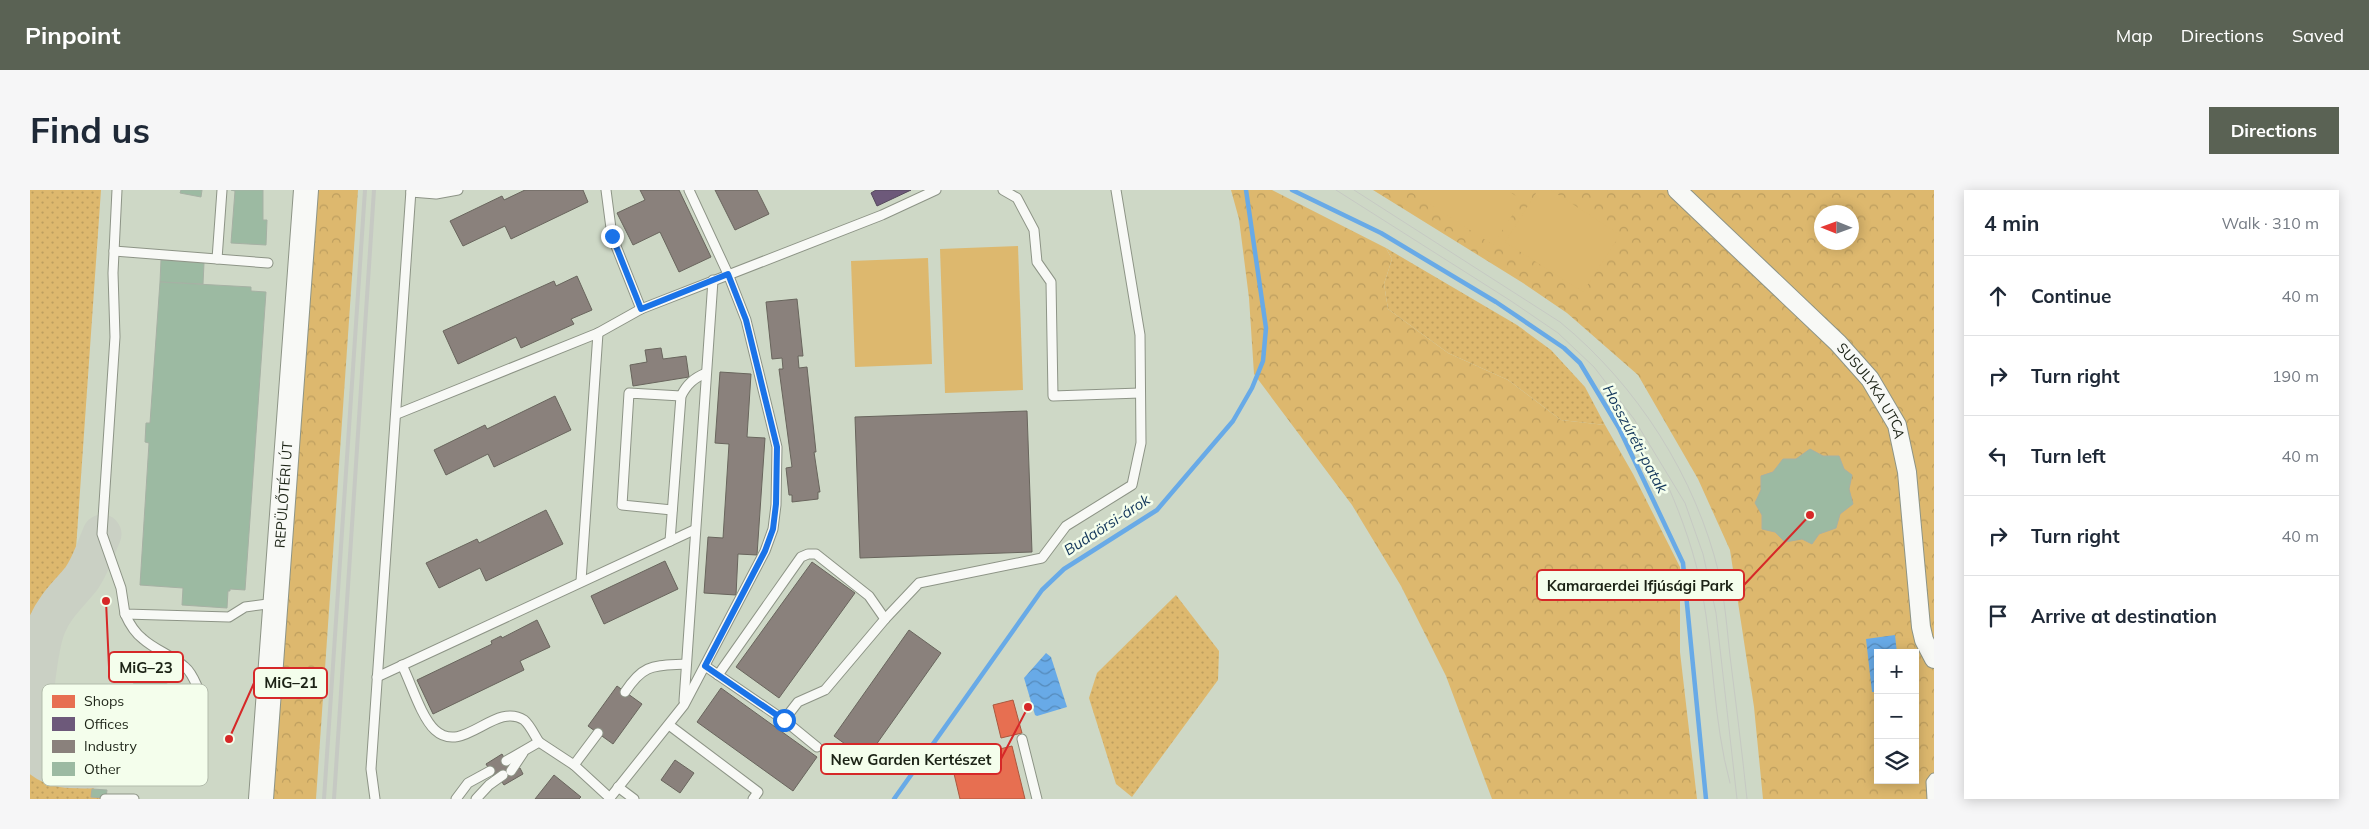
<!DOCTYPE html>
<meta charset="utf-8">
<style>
:root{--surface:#fff;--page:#f6f6f7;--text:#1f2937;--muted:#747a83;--line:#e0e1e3;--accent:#5a6254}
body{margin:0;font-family:Mulish,sans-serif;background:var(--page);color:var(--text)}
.controls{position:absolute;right:15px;bottom:15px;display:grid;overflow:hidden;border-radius:0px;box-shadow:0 2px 12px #0003}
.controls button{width:45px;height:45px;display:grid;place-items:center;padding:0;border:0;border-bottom:1px solid var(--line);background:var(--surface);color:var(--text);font:25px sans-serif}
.compass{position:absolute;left:1784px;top:15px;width:45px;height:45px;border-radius:50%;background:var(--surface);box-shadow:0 2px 12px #0003;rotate:271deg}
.stop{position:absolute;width:15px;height:15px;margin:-11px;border:4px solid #1a73e8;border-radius:50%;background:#fff}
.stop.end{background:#1a73e8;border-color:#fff;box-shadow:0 1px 5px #0008}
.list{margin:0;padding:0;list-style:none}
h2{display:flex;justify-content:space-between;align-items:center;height:65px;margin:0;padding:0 20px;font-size:21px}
h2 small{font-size:16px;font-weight:400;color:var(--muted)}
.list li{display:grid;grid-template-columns:32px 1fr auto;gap:15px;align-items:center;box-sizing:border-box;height:80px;padding:0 20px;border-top:1px solid var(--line)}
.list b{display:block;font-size:19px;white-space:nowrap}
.list em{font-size:16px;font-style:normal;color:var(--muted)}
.icon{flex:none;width:28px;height:28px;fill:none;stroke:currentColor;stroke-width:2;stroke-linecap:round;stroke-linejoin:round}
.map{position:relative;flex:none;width:1904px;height:609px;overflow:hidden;border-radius:0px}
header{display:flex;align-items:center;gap:30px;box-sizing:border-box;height:70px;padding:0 25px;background:var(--accent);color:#fff}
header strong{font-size:24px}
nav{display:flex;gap:28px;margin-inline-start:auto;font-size:18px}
.intro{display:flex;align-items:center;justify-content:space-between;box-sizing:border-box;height:120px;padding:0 30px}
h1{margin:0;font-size:35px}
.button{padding:12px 22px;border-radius:0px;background:var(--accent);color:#fff;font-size:18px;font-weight:700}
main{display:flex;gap:30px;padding:0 30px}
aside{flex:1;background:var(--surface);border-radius:0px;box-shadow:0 2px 12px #0003}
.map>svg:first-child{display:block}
.grass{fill:url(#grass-dots)}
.forest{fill:url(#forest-crowns);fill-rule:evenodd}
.pitch{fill:#ddb86e}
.water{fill:url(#water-waves)}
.shops{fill:#e76f51;stroke:#aa583f}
.offices{fill:#6d597a;stroke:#55495c}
.industry{fill:#8a817c;stroke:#69655d}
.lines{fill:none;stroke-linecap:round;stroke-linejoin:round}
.stream{stroke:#68aae7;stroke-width:4.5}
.taxiway{stroke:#cad0c4;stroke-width:39}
.building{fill:#9cbaa2;stroke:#a6b1a4}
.lane-casing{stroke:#8d9486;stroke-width:11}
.street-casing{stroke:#8d9486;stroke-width:20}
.secondary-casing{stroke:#8d9486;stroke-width:26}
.lane{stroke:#f8f9f6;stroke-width:9}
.street{stroke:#f8f9f6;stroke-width:18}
.secondary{stroke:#f8f9f6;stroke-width:24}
.tram{stroke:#c6c9c3;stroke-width:1}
.rail{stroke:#c6c9c3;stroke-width:4}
.route{stroke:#1a73e8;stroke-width:6}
.labels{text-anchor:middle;stroke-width:5;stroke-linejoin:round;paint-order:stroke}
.street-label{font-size:14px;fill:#1c2316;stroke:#f4feec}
.water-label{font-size:15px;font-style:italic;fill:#11355a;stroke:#f4feec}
.key{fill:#f4feec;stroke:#b3bcac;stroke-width:1}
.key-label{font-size:14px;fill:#1c2316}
.leader{fill:none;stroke:#d62828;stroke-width:2}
.callout-dot{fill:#d62828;stroke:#f4feec;stroke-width:2}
.callout{fill:#f4feec;stroke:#d62828;stroke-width:2}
.callout-label{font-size:15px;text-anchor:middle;font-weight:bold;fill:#1c2316}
</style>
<header>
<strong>Pinpoint</strong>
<nav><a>Map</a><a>Directions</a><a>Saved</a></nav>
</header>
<div class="intro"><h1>Find us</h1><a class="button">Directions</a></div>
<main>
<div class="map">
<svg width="1904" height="609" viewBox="0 0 1904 609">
<defs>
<pattern id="grass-dots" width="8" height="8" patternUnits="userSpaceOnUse" patternTransform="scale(1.25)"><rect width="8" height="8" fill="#ddb86e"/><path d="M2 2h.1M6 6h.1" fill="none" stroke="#bd9e5f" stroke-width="1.8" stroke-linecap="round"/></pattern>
<pattern id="forest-crowns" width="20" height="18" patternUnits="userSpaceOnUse" patternTransform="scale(1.25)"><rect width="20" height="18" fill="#ddb86e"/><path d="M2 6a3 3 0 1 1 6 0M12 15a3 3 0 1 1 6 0" fill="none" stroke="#bd9e5f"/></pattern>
<pattern id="water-waves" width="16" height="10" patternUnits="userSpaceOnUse" patternTransform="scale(1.25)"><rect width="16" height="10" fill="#68aae7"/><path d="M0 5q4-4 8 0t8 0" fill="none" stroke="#558aba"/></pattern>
</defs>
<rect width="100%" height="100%" fill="#ced8c6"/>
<g class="grass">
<path d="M0 0H71L44 387 21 411 0 453Z"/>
<path d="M1356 58 1487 135 1521 160 1555 197 1575 235 1531 230 1478 190 1418 163 1358 119 1354 94 1362 69Z"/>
<path d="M1146 405 1189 461 1188 490 1102 607 1086 594 1059 508 1067 483Z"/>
<path d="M0 565 18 580 45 581 75 609H0Z"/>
</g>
<g class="forest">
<path d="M288 0H328L286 609H243Z"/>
<path d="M1201 0H1242L1356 58 1362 69 1354 94 1358 119 1418 163 1478 190 1531 230 1575 235 1603 284 1650 377V462L1667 609H1462L1416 486 1371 396 1322 315 1224 184 1219 108 1209 29Z"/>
<path d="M1343 0H1904V609H1733L1724 517 1700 360 1668 289 1608 185 1537 123 1493 93ZM1792 22H1822V52H1792ZM1848 463H1885V590H1848Z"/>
</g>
<g class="pitch">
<path d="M1378 0H1477L1492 10 1463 55Z"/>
<path d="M1508 0H1521L1590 45 1553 102 1475 52Z"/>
<path d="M988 56 993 200 915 203 910 59Z"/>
<path d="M898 68 902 174 825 177 821 71Z"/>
</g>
<g class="water">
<path d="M1865 445 1867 463H1848V502H1842L1836 449Z"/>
<path d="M1016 463 1021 467 1037 517 1007 526 1005 525 994 488Z"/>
</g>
<g class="shops">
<path d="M983 510 992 543 971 548 963 515Z"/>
<path d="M982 556 995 609H930L921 571Z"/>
</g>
<path class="offices" d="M881 0 847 16 841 3 846 0Z"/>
<g class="industry">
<path d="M495 0H553L558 12 481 49 475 36 433 56 420 31 472 6 474 10Z"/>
<path d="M610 0H649L681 67 649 82 630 42 603 55 587 23 615 10Z"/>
<path d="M685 0H727L739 24 705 40Z"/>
<path d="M547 86 562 120 541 129 544 134 491 158 486 147 428 174 413 141 524 91 526 96Z"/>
<path d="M767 109 773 166H768L769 178 777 177 786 262H784L790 302H788V309L762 312V305H759L756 278 762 277 749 179H753L752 168 742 169 736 112Z"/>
<path d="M631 158 633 169 656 166 659 187 603 196 600 175 617 172 615 160Z"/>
<path d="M690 182 721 184 717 247 735 248 727 365 708 364 706 405 674 403 678 347 693 348 699 254 685 253Z"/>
<path d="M525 206 541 240 464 277 458 264 416 285 404 260 455 235 457 239Z"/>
<path d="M997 221 1002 362 830 368 825 227Z"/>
<path d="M516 320 533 354 456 391 450 378 409 398 396 373 447 349 449 353Z"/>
<path d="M635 371 648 399 574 434 561 406Z"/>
<path d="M782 372 825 403 749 508 706 477Z"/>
<path d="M507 430 520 457 490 471 494 480 403 524 387 490 462 454 461 451 471 446 472 448Z"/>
<path d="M879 440 911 463 836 569 804 546Z"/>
<path d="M587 496 612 514 583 554 558 536Z"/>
<path d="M691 498 787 567 763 601 667 532Z"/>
<path d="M472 564 480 578V584L490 578 493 584 474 595 470 589 464 587 456 574Z"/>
<path d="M645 570 664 583 650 603 631 590Z"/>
<path d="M524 585 551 607 549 609H505Z"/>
</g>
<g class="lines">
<g class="stream">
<path d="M1262 0 1351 43 1466 112 1534 158 1550 173 1589 238 1653 373 1676 609"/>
<path d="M864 609 1012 400 1034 379 1127 320 1203 231 1222 198 1233 171 1236 138 1216 0"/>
</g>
<path class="taxiway" d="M61 538 60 579C43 579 26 580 12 569 9 565 4 557 2 552 0 532 8 455 17 435 25 416 38 405 51 389 60 377 66 358 72 344"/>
</g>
<g class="building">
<path d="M151 0H172L171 7 150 3Z"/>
<path d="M201 0H233V30H237L236 55 201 53 205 1Z"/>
<path d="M131 70 174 73 173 94 130 92Z"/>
<path d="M130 92 221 97V101L236 102 215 400 200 399V401H198L197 418 152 415 153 398 110 395 119 253 115 252 116 233H120Z"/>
<path d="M1780 259 1793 266H1809L1814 279 1822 285 1819 299 1823 314 1810 324 1806 338 1789 344 1782 354 1772 349 1755 352 1745 342 1732 339V325L1725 313 1731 300V286L1743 282 1753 269H1766Z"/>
<path d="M120 488 137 489 136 509 103 507 104 490 120 491Z"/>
<path d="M62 599 77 600 76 608 61 607Z"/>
</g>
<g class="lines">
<g class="lane-casing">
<g id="lane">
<path d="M87 0 83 83 85 147 72 344 91 398 95 424 199 427 215 417 245 413"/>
<path d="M576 0 582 46 611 119"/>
<path d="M973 0 987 8 1004 40 1007 72 1021 92 1023 206 1110 203"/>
<path d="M381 2 406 4 428 0"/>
<path d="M84 61 238 73"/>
<path d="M187 69 192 0"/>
<path d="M367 224 568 143 611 119 852 25 906 0"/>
<path d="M642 320 592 315 599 203 651 206"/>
<path d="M640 351 651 206C657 194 664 188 676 183"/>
<path d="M551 391 568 143"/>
<path d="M95 424C99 433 105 443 113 449 125 460 142 465 155 477 160 481 164 489 167 496 175 520 146 519 130 518"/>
<path d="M372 475C381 493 391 527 405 540 433 566 465 511 494 530 500 535 505 546 509 552"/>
<path d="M675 476 754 530 768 512 795 500 855 429 889 393 1012 368 1036 336 1102 295 1111 253 1110 145 1086 0"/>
<path d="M688 485 771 367 778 364H786L839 406 855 429"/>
<path d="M347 487 664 340"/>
<path d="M595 502C614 473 624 476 656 474"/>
<path d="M654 511 683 90"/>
<path d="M754 530 787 557"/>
<path d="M639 535 728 602 723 609"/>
<path d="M992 549 1007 609"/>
<path d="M476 571 509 552 544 575 580 608"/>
<path d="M544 575 568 543"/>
<path d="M481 581 493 563"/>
<path d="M588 597 604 609"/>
<path d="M75 609H104"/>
<path d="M345 609 341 579 381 0"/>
<path d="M426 609 438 593 460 581"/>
<path d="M446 609 459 595 473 585"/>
<path d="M579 609 654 515 735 361 743 339 746 315 747 257 716 130 698 84 659 0"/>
<path d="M1902 609 1901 592 1904 588"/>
</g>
</g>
<g class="street-casing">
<g id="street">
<path id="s1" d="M1647 0 1808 153 1840 189 1867 235 1877 282 1891 437 1894 450 1904 469"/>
</g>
</g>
<g class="secondary-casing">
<g id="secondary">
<path id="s2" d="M231 609 276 0"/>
</g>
</g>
<use href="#lane" class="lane"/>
<use href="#street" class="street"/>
<use href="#secondary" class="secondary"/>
<g class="tram">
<path d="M1306 0 1481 111 1528 143 1564 177 1604 229 1655 313 1673 364 1686 423 1707 609"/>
<path d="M1324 0 1530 132C1607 195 1666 287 1689 384 1695 411 1697 439 1700 466 1706 514 1712 561 1717 609"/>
<path d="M1638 296C1653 330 1665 365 1672 401 1684 465 1683 530 1700 593"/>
</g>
<g class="rail">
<path d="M294 609 335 0"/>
<path d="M304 609 344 0"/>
</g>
</g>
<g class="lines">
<path class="route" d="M582 46 611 119 698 84 716 130 747 257 746 314 743 339 735 361 675 476 754 530"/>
</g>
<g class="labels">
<g class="street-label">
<text dy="5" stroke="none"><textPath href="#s1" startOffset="281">SUSULYKA UTCA</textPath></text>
<text dy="5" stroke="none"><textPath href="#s2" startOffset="305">REPÜLŐTÉRI ÚT</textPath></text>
</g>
<g class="water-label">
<text transform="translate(1605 249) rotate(62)" y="5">Hosszúréti-patak</text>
<text transform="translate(1077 335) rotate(-33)" y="5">Budaörsi-árok</text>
</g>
</g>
<rect x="12" y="494" width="166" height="102" rx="8" class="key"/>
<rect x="22" y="505" width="23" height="13" fill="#e76f51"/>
<rect x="22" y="527" width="23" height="14" fill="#6d597a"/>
<rect x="22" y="550" width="23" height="13" fill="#8a817c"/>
<rect x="22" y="572" width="23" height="14" fill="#9cbaa2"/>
<g class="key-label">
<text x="54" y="516">Shops</text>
<text x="54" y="539">Offices</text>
<text x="54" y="561">Industry</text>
<text x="54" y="584">Other</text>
</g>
<path class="leader" d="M1780 325L1714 395M76 411L79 477M199 549L224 493M998 517L971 569"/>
<g class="callout-dot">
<circle cx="1780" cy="325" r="5"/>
<circle cx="76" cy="411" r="5"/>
<circle cx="199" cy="549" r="5"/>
<circle cx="998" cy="517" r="5"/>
</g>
<g class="callout">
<rect x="1507" y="380" width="207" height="30" rx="5"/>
<rect x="79" y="462" width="74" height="30" rx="5"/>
<rect x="224" y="478" width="73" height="30" rx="5"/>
<rect x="791" y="554" width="180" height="30" rx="5"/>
</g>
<g class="callout-label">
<text x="1610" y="401">Kamaraerdei Ifjúsági Park</text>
<text x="116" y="483">MiG–23</text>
<text x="261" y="498">MiG–21</text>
<text x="881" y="575">New Garden Kertészet</text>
</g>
</svg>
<div class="controls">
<button>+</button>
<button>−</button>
<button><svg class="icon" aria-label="layers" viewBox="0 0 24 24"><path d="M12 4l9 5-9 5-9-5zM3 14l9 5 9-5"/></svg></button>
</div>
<svg class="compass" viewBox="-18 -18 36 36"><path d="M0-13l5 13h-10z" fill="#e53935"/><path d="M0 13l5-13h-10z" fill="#747a83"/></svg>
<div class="stop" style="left:754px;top:530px"></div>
<div class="stop end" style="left:582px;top:46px"></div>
</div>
<aside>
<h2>4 min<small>Walk · 310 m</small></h2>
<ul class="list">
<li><svg class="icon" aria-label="ahead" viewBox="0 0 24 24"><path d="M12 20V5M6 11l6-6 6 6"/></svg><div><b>Continue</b></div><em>40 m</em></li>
<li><svg class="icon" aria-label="right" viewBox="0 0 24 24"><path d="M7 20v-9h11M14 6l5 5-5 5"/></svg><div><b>Turn right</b></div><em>190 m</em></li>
<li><svg class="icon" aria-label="left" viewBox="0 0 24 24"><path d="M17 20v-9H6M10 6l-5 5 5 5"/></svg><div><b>Turn left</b></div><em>40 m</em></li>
<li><svg class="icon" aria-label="right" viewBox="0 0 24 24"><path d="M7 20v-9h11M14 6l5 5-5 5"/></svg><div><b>Turn right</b></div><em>40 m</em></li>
<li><svg class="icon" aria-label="arrive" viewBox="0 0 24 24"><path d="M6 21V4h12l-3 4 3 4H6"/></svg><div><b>Arrive at destination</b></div></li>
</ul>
</aside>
</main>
